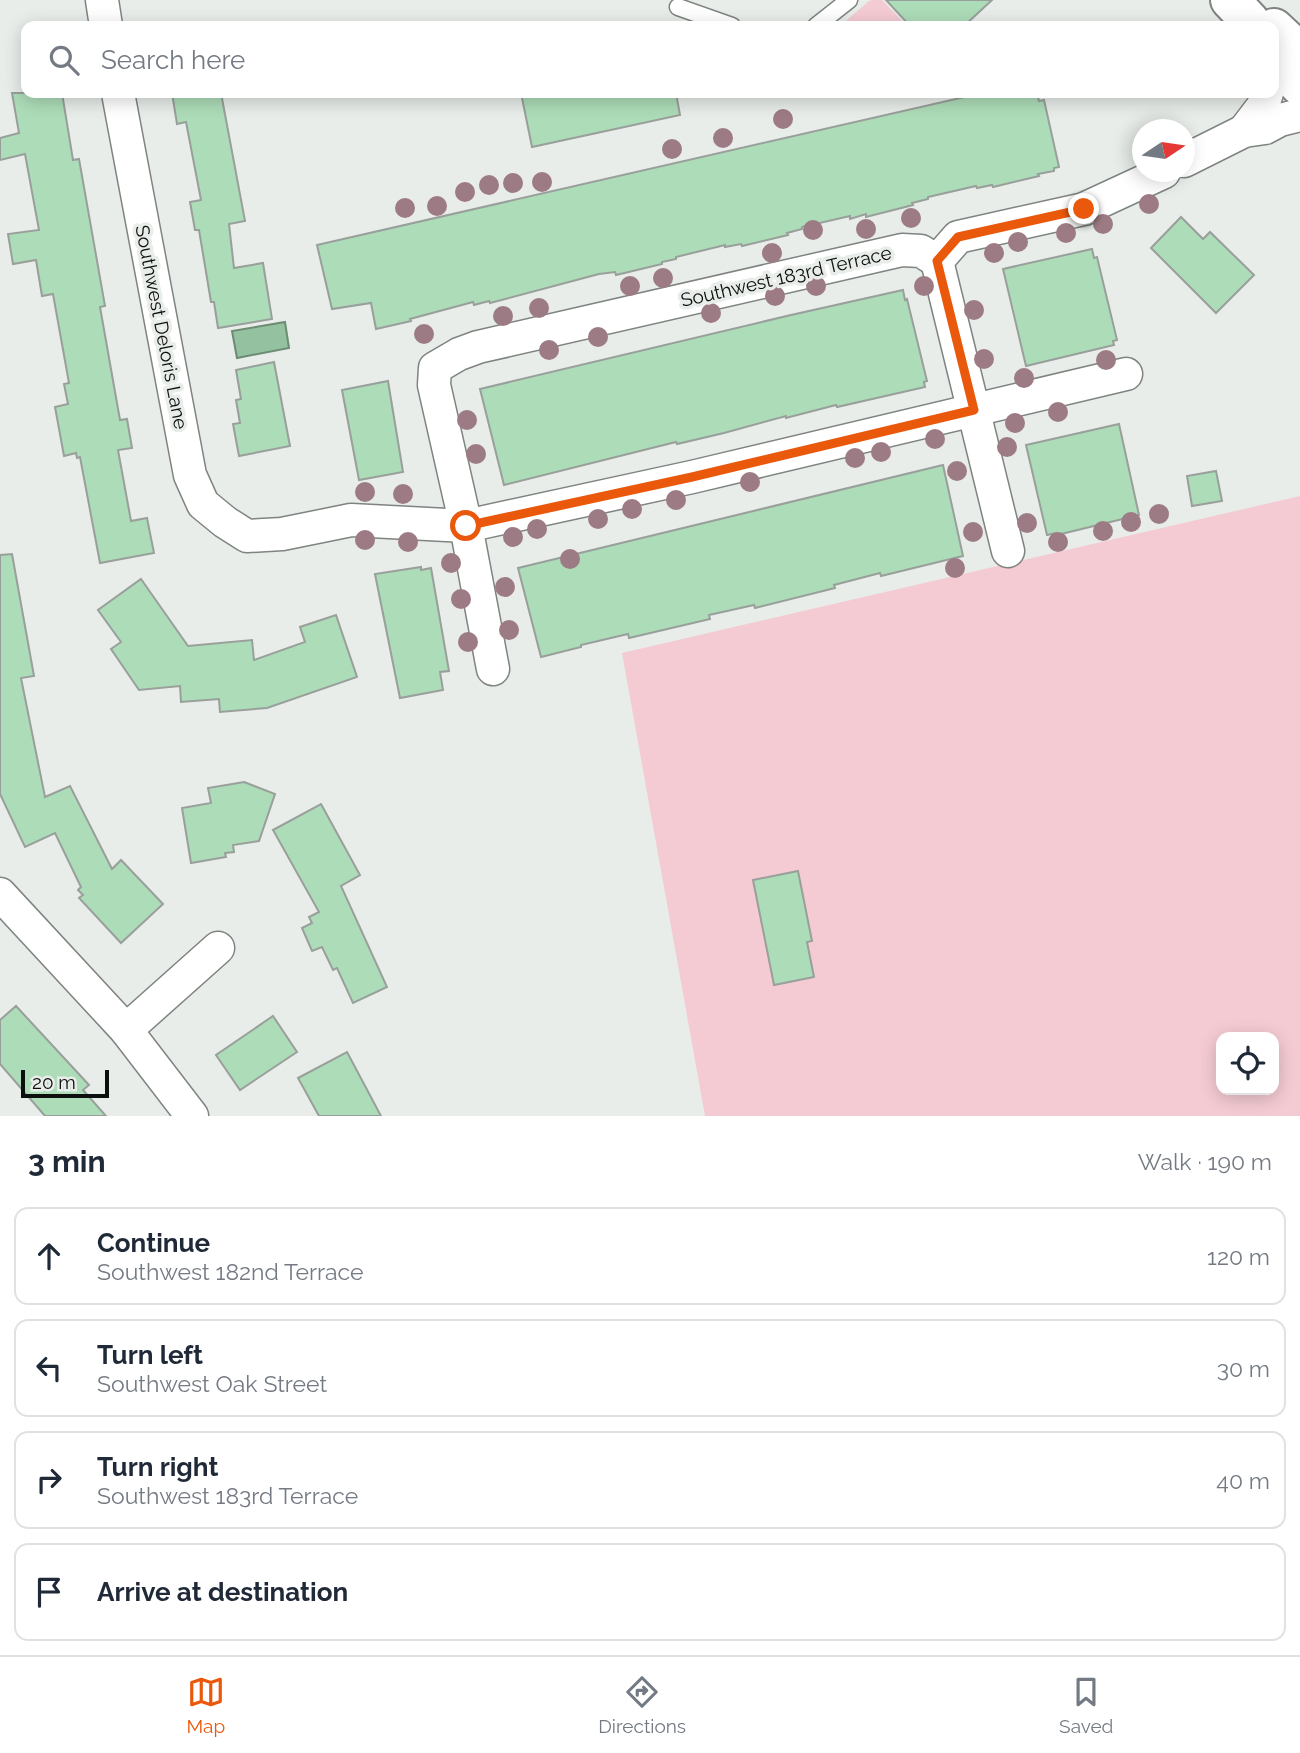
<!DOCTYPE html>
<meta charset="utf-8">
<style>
:root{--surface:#fff;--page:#f6f6f7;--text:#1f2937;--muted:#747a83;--line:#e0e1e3;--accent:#ea580c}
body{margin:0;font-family:Raleway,sans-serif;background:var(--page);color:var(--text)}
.controls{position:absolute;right:21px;bottom:21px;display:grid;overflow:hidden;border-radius:14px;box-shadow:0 4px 18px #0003}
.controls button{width:63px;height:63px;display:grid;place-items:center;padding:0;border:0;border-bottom:2px solid var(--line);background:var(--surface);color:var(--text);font:35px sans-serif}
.compass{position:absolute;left:1132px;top:119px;width:63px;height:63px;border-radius:50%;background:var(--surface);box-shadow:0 4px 18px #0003;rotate:77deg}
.scale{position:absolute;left:21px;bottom:18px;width:88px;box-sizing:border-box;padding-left:7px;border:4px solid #0d0f0e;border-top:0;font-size:19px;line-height:24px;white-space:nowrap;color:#0d0f0e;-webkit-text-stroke:5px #e8ede9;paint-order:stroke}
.stop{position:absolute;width:21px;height:21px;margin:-16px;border:5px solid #ea580c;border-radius:50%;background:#fff}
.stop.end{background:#ea580c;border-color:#fff;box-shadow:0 2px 7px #0008}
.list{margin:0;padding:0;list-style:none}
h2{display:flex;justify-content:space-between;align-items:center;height:91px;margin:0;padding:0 28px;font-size:30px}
h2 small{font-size:23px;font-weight:400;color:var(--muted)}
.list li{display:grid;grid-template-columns:46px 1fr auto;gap:21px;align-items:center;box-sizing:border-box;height:98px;margin:0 14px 14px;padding:0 14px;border:2px solid var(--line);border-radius:14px}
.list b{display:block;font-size:26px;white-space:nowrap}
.list p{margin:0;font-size:23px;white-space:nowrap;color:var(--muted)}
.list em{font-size:23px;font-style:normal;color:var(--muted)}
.icon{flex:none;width:38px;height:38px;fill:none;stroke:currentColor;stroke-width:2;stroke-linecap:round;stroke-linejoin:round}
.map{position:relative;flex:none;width:1300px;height:1116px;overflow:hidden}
.search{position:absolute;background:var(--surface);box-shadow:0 4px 18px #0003;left:21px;right:21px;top:21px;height:77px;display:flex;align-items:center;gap:18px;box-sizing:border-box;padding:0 24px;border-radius:14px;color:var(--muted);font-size:26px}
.sheet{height:539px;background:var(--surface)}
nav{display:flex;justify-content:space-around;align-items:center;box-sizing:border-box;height:98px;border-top:2px solid var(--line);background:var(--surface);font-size:19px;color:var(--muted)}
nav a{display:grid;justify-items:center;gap:4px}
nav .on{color:var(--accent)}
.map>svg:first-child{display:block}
.green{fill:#f5cbd3;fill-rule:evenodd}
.water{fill:#94c19f;stroke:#6c8c74;stroke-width:2}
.building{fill:#addcb8;stroke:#999f9b;stroke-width:2}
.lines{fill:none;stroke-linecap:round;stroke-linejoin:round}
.lane-casing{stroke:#7f8480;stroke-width:19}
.street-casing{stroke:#7f8480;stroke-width:35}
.primary-casing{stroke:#7f8480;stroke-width:42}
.lane{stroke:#fff;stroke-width:16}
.street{stroke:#fff;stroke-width:32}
.primary{stroke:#fff;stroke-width:38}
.tree{fill:#9d7b84}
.route{stroke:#ea580c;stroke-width:9}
.labels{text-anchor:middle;stroke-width:7;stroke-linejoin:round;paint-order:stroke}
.street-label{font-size:19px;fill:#0d0f0e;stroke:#e8ede9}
</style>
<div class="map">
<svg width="1300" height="1116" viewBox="0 0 1300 1116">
<rect width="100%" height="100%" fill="#e8ede9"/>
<g class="green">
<path d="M873 0H882L907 26H840L869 1Z"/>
<path d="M1300 496V1116H705L622 653ZM1221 1037H1274V1090H1221Z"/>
</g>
<path class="water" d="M285 322 289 348 237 358 232 331Z"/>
<g class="building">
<path d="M886 0H992L964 26H910Z"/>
<path d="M12 93H62L73 160 79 159 105 306 100 307 120 420 127 419 132 448 118 450 131 521 147 518 154 553 100 563 80 457 77 458 76 453 64 456 55 407 68 404 64 384 69 383 53 294 42 296 36 260 13 264 8 234 39 230 25 154 0 160V138L19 133Z"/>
<path d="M172 93H221L245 221 229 224 234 268 263 263 272 319 218 328 214 302H211L199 230H195L190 202 201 200 186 122 177 124Z"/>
<path d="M521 93H676L680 115 532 147Z"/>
<path d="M982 93H1037L1039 101 1044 100 1059 167 1054 168V171L1038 174 1039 176 993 187 992 185 977 188 976 186 928 197V199L912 203 913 205 866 217V214L850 219V216L802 227V229L787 233 788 235 742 246 741 244 725 247V245L676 257V259L662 262V264L616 275 615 272 599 274 490 303 489 301 474 305 473 302 410 319 411 321 376 329 371 303 332 309 317 245Z"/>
<path d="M1181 217 1203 239 1210 232 1254 275 1216 313 1151 248Z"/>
<path d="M1092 249 1094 258 1097 257 1117 340 1113 341 1114 345 1026 366 1003 269Z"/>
<path d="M903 290 905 300 907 299 927 381 924 382 925 387 837 407 836 405 786 418V416L724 433 677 444 676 442 504 485 480 389 791 315Z"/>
<path d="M274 362 290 446 239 456 233 424 240 423 236 400 241 399 236 370Z"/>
<path d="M388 381 403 472 359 480 342 390Z"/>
<path d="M1119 424 1139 515 1057 535 1056 533 1047 535 1026 445Z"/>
<path d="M943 465 963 556 881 576 880 573 834 585 835 588 755 608 754 605 709 615 710 619 629 638 628 634 581 645V647L541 657 518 568Z"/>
<path d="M1216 471 1222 501 1192 506 1187 476Z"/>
<path d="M12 554 34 676 21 678 45 797 70 786 112 869 121 860 163 904 121 943 79 898 83 895 78 890 81 887 55 833 25 847 0 794V555Z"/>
<path d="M421 567V570L431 568 449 671 440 672 443 690 400 698 375 574Z"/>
<path d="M141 579 188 646 252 640 254 660 305 642 300 627 336 615 357 677 267 708 220 712 219 699 181 702 180 686 139 690 111 649 121 642 98 610Z"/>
<path d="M244 782 275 794 259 841 233 845 234 852 225 853 226 857 191 863 182 808 211 803 208 788Z"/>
<path d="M321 804 360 875 341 886 387 987 353 1003 337 968 333 970 322 947 312 951 302 928 312 923 309 917 319 912 273 830Z"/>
<path d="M798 871 812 941 807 942 814 977 774 985 753 880Z"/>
<path d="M16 1006 89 1085 83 1090 106 1116H45L0 1064V1020Z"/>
<path d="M273 1016 297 1052 240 1090 216 1055Z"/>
<path d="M347 1052 381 1116H319L298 1078Z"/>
</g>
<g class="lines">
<g class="lane-casing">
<g id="lane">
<path d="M678 7 732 26"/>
<path d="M816 26 849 0"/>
</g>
</g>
<g class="street-casing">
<g id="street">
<path d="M102 0 106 26"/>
<path d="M118 93 190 475 203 504 225 522 247 536 282 534 351 520 466 526 692 477 1126 374"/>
<path d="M1244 131 1263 106 1267 93"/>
<path d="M1184 161 1244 131 1265 128 1280 120 1300 115"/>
<path d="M937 261 1008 551"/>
<path d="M493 669 466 526 434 385 435 368 459 354 478 347 902 250 921 251 937 261 958 237 1084 209 1164 172"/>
<path d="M0 894 126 1030 192 1116"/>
<path d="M126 1030 218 948"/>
</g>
</g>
<g class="primary-casing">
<g id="primary">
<path d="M1230 0 1250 21 1251 26"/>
<path d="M1274 28 1300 52"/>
<path d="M1274 60 1300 86"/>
</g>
</g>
<use href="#lane" class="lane"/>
<use href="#street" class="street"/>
<use href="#primary" class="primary"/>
</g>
<g class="tree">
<circle cx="783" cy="119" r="10"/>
<circle cx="723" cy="138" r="10"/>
<circle cx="672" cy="149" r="10"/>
<circle cx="542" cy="182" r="10"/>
<circle cx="513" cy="183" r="10"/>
<circle cx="489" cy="185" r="10"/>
<circle cx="465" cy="192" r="10"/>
<circle cx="1149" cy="204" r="10"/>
<circle cx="437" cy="206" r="10"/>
<circle cx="405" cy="208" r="10"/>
<circle cx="911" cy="218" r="10"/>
<circle cx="1103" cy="224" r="10"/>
<circle cx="866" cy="229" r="10"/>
<circle cx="813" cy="230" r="10"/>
<circle cx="1066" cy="233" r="10"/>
<circle cx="1018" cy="242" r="10"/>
<circle cx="772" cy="253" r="10"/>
<circle cx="994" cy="253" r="10"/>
<circle cx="663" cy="278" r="10"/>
<circle cx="630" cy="286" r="10"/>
<circle cx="816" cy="286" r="10"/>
<circle cx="924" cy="286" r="10"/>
<circle cx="775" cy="296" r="10"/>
<circle cx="539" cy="308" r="10"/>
<circle cx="974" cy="310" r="10"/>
<circle cx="711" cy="313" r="10"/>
<circle cx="503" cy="316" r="10"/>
<circle cx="424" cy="334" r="10"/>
<circle cx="598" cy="337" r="10"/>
<circle cx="549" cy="350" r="10"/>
<circle cx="984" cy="359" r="10"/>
<circle cx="1106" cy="360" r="10"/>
<circle cx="1024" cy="378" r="10"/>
<circle cx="1058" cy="412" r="10"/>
<circle cx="467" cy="420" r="10"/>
<circle cx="1015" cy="423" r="10"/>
<circle cx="935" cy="439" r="10"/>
<circle cx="1007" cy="447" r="10"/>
<circle cx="881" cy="452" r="10"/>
<circle cx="476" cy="454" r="10"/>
<circle cx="855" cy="458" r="10"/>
<circle cx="957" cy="471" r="10"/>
<circle cx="750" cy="482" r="10"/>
<circle cx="365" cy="492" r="10"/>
<circle cx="403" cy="494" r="10"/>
<circle cx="676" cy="500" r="10"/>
<circle cx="632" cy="509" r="10"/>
<circle cx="1159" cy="514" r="10"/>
<circle cx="598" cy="519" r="10"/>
<circle cx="1131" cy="522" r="10"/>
<circle cx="1027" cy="523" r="10"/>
<circle cx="537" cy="529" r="10"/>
<circle cx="1103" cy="531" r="10"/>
<circle cx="973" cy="532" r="10"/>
<circle cx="513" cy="537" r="10"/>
<circle cx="365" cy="540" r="10"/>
<circle cx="408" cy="542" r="10"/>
<circle cx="1058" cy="542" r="10"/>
<circle cx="570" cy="559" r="10"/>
<circle cx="451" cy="563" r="10"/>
<circle cx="955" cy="568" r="10"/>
<circle cx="505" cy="587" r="10"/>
<circle cx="461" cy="599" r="10"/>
<circle cx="509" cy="630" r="10"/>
<circle cx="468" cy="642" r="10"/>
</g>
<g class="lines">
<path class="route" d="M466 526 692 477 974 410 937 261 958 237 1084 209"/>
</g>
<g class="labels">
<g class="street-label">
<text transform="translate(786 276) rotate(-13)" y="7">Southwest 183rd Terrace</text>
<text transform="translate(162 327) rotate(79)" y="7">Southwest Deloris Lane</text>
</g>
</g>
</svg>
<div class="controls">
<button><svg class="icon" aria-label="locate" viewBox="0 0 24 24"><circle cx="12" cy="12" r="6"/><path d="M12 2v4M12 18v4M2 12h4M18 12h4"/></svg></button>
</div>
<svg class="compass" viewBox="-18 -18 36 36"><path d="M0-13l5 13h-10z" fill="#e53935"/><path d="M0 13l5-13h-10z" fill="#747a83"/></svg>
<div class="scale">20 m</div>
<div class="stop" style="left:466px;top:526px"></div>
<div class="stop end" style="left:1084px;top:209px"></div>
<div class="search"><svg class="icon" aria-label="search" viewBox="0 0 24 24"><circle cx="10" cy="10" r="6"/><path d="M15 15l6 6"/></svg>Search here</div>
</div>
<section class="sheet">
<h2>3 min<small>Walk · 190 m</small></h2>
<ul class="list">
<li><svg class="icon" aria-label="ahead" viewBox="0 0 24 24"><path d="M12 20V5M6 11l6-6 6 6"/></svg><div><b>Continue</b><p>Southwest 182nd Terrace</p></div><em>120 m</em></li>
<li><svg class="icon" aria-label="left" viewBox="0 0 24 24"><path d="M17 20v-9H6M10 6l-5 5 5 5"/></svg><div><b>Turn left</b><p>Southwest Oak Street</p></div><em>30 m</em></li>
<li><svg class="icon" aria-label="right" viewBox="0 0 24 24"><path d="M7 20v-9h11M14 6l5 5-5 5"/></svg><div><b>Turn right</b><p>Southwest 183rd Terrace</p></div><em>40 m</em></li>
<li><svg class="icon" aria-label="arrive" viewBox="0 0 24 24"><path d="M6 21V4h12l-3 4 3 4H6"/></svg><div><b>Arrive at destination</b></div></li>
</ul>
</section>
<nav>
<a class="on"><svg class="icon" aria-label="map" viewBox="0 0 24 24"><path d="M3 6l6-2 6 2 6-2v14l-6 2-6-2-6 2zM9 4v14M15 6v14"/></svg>Map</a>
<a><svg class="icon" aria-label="directions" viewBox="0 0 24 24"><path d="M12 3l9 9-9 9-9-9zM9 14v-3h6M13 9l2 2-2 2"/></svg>Directions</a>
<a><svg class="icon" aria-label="saved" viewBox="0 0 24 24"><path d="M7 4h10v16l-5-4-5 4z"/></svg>Saved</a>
</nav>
